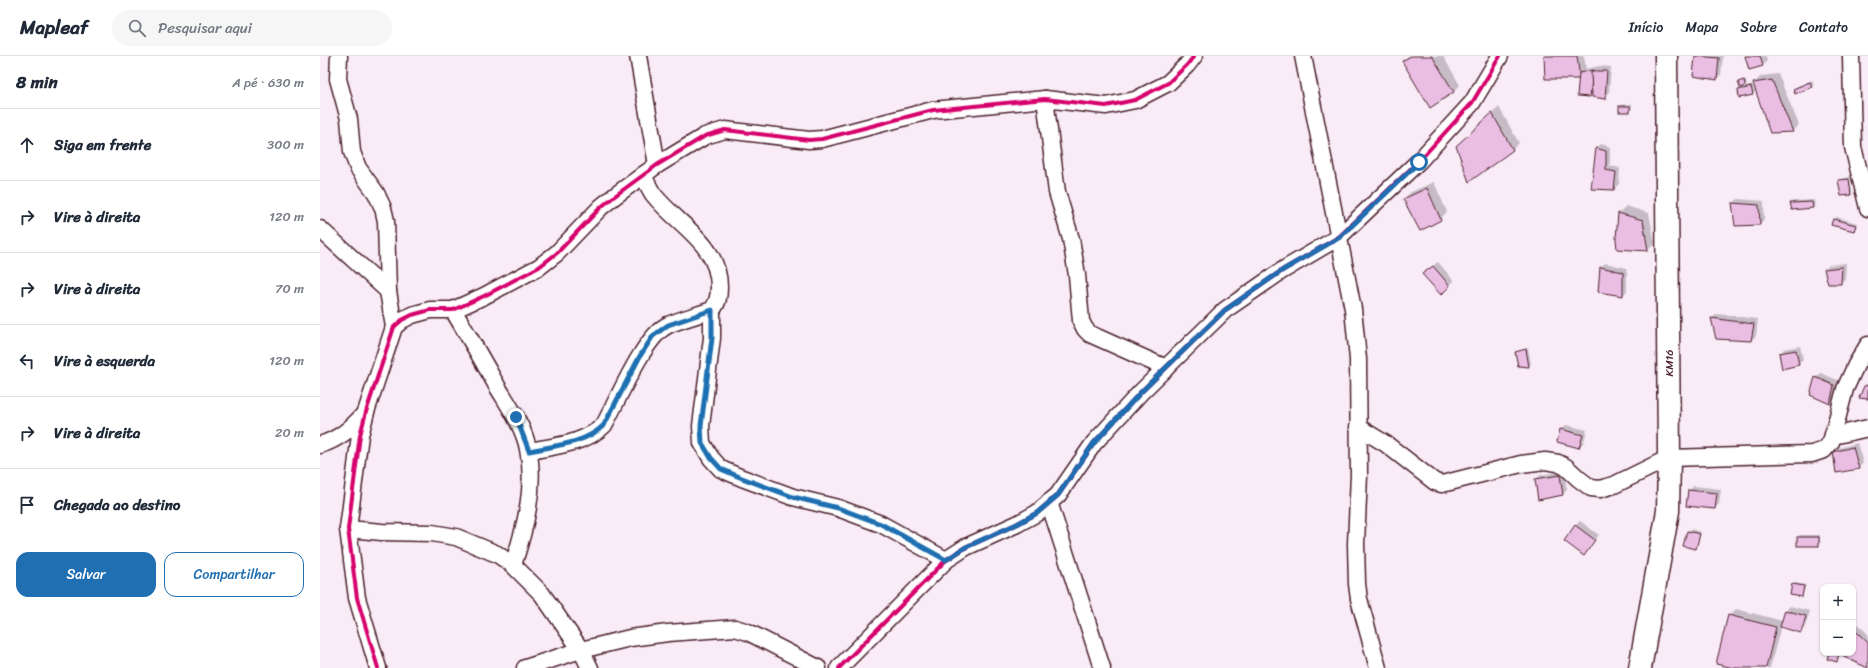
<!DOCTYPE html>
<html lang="pt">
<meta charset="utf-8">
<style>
:root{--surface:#fff;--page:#f6f6f7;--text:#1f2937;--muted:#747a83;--line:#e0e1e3;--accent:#1f6fb2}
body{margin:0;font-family:Sriracha,sans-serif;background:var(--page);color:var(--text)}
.controls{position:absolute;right:12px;bottom:12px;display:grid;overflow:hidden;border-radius:8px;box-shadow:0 1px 3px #0004}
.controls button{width:36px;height:36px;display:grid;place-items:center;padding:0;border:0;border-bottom:1px solid var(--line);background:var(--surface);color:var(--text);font:20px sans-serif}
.stop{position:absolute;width:12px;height:12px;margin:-9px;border:3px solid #1f6fb2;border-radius:50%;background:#fff}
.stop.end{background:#1f6fb2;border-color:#fff;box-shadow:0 1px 4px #0008}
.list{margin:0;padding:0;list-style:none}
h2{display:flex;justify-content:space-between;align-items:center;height:52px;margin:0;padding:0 16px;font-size:17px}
h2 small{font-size:13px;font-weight:400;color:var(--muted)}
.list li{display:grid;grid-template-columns:26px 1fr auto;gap:12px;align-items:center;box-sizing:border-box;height:72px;padding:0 16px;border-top:1px solid var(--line)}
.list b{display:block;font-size:15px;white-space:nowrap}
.list em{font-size:13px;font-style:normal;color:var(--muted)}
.actions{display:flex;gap:8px;padding:12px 16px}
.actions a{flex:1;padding:9px 0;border:1px solid var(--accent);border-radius:12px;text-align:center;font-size:14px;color:var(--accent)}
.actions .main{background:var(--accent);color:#fff}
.icon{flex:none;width:22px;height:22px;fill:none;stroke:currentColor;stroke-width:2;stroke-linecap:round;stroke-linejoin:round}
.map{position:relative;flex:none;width:1548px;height:612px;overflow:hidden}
header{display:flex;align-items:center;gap:24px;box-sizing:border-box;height:56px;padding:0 20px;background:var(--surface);border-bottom:1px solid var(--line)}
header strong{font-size:19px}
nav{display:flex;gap:22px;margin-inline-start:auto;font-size:14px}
.search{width:280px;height:36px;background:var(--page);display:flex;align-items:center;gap:10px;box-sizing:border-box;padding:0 14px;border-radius:22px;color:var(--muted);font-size:15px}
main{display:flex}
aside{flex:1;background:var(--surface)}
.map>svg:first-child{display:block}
.shadow{fill:#0003}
.building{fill:#eabee3;stroke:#4a1f2b}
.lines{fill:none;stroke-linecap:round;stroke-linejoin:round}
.street-casing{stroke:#4a1f2b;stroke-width:19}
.secondary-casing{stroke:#4a1f2b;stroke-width:25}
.street{stroke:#fff;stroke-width:16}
.secondary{stroke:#fff;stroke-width:22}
.cycleway-casing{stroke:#fff;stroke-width:6}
.cycleway{stroke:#d6006c;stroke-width:4}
.route{stroke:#1f6fb2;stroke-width:5}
.labels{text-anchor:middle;stroke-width:3;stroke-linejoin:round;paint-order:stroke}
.street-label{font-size:11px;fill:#4a1f2b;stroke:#fff}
</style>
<header>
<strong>Mapleaf</strong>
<div class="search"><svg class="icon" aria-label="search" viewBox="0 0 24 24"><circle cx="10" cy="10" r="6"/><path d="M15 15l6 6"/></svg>Pesquisar aqui</div>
<nav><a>Início</a><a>Mapa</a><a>Sobre</a><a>Contato</a></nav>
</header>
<main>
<aside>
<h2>8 min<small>A pé · 630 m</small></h2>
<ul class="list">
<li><svg class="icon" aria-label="ahead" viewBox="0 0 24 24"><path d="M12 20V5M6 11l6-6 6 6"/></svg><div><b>Siga em frente</b></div><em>300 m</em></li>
<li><svg class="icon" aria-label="right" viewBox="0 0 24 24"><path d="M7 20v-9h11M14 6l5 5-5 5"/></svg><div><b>Vire à direita</b></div><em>120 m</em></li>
<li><svg class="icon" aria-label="right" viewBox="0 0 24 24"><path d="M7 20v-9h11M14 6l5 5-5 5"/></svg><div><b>Vire à direita</b></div><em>70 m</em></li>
<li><svg class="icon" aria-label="left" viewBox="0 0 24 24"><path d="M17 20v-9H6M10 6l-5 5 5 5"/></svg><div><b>Vire à esquerda</b></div><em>120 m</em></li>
<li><svg class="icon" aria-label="right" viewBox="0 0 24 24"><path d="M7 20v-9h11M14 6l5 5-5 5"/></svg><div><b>Vire à direita</b></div><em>20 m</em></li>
<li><svg class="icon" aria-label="arrive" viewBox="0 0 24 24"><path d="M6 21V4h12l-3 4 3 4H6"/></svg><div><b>Chegada ao destino</b></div></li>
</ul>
<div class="actions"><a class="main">Salvar</a><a>Compartilhar</a></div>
</aside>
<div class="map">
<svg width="1548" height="612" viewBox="0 0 1548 612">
<rect width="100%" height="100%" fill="#f9ecf7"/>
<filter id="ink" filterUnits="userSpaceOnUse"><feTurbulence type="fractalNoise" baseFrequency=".025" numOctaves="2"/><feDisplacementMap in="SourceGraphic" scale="8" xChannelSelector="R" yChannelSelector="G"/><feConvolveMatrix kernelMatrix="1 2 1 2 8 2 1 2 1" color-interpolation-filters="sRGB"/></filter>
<g filter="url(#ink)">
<g class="shadow">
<path d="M1088 0H1123L1140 29 1134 36 1083 5Z"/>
<path d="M1225 0H1264L1266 13 1279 10 1291 11 1289 37 1284 42 1273 37 1270 40 1260 22Z"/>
<path d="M1377 0H1403L1401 19 1396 23 1374 19Z"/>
<path d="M1426 0H1446L1447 5 1443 9Z"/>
<path d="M1458 18 1479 69 1472 75 1434 27 1441 20Z"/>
<path d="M1425 23 1427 28 1423 32 1433 29 1435 36 1433 38 1419 34 1421 32 1420 26Z"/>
<path d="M1492 24 1494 28 1492 30 1476 36 1474 33 1476 31Z"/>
<path d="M1312 48V53L1310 55 1300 51 1302 49Z"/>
<path d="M1179 51 1199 87 1192 94 1145 83Z"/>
<path d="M1281 88 1290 91V110L1300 112 1299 128 1294 133 1277 92Z"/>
<path d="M1530 121 1532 136 1530 138 1519 125 1521 123Z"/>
<path d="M1114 126 1127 156 1120 163 1084 143 1091 136Z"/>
<path d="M1418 143 1444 145V164L1440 168 1413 147Z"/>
<path d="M1494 144 1495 149 1493 151 1473 153 1471 147 1473 145Z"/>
<path d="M1306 150 1329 157 1335 188 1328 194 1299 157Z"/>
<path d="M1516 161 1537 167 1536 172 1534 174 1514 163Z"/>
<path d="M1118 206 1134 225 1121 237 1108 214Z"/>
<path d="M1285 207 1307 212V235L1303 239 1281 211Z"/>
<path d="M1526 207 1525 223 1520 227 1505 213 1509 209Z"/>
<path d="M1397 258 1438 263 1436 280 1431 284 1397 282 1392 262Z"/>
<path d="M1480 290 1483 304 1478 308 1460 298 1464 293Z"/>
<path d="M1208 292 1211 308 1209 310 1199 309 1196 296Z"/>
<path d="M1501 317 1518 324 1514 343 1509 347 1496 322Z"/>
<path d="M1246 369 1267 374 1264 386 1259 391 1241 374Z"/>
<path d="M1537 387 1543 407 1539 412 1514 397 1519 392Z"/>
<path d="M1244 415 1247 434 1243 438 1216 423 1221 419Z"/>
<path d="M1374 430 1401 433 1399 448 1395 452 1369 434Z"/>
<path d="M1260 465 1279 479 1264 498 1255 470Z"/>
<path d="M1370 473 1381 476 1376 492 1368 475Z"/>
<path d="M1480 479H1500V487L1498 489H1478V481Z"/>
<path d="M1475 527 1486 529 1482 540 1473 529Z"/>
<path d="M1470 550 1490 555 1485 571 1480 576 1461 570 1450 612H1418L1409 560 1416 553 1463 565 1466 554Z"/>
<path d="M1538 568 1548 578V612L1525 601 1526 597H1533V574Z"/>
</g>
<g class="building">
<path d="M1091 0H1112L1134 36 1110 52 1082 5Z"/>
<path d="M1224 0H1257L1260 23H1225Z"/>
<path d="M1375 0 1399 2 1397 24 1373 20Z"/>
<path d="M1425 0H1440L1443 10 1429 14Z"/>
<path d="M1273 14 1270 41 1257 40 1259 17Z"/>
<path d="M1271 15H1287L1285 43 1272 41Z"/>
<path d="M1424 24 1425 30 1420 32 1418 26Z"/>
<path d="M1452 24 1473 76 1450 77 1433 27Z"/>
<path d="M1490 26 1492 31 1475 38 1473 33Z"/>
<path d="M1431 31 1433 39 1419 42 1418 34Z"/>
<rect x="1299" y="50" width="11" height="6"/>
<path d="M1172 57 1193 94 1149 126 1136 90Z"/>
<path d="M1276 92 1286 95V114L1296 116 1294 134 1271 133Z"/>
<path d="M1529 123 1531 139 1521 140 1518 124Z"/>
<path d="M1107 132 1121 164 1100 175 1083 143Z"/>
<path d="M1492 146 1493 152 1472 154 1470 147Z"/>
<path d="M1412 147 1439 149 1440 169 1415 170Z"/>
<path d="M1298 157 1323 164 1328 195 1297 193 1296 183Z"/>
<path d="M1513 163 1536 169 1534 175 1511 169Z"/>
<path d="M1113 210 1130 230 1121 239 1102 218Z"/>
<path d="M1280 211 1303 216V240L1278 236Z"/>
<path d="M1522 211 1521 228H1508L1504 213Z"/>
<path d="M1391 262 1434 268 1431 285 1396 283Z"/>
<path d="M1206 293 1209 311 1198 310 1195 296Z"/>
<path d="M1476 294 1479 309 1462 313 1459 297Z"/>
<path d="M1495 321 1514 329 1510 348 1490 339Z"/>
<path d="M1548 329V343L1539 342 1544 330Z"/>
<path d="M1240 373 1263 379 1259 392 1237 386Z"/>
<path d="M1533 391 1539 413 1516 417 1513 396Z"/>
<path d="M1240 419 1243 439 1218 444 1215 423Z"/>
<path d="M1368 434 1397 437 1395 453 1366 450Z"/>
<path d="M1255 469 1275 484 1264 500 1244 485Z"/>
<path d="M1367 475 1380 478 1376 493 1363 490Z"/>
<rect x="1477" y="481" width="22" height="9"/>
<path d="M1472 528 1484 530 1482 541 1470 539Z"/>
<path d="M1465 554 1486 560 1481 577 1460 571Z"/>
<path d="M1408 559 1456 571 1446 612H1414L1396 608Z"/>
<path d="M1533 572 1548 587V612L1524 601 1525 597H1533Z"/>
<path d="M1509 597H1519L1517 606 1507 603Z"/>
</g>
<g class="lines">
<g class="street-casing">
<g id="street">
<path d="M19 0 18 23 29 63 32 96 38 112 56 137 63 152 66 165 68 235 74 271"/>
<path d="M318 0 337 109"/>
<path d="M983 0 1033 253 1038 303 1039 419 1036 488 1037 528 1039 543 1058 612"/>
<path d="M1531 0 1533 91 1548 152"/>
<path d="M725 43 737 136 751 183 757 219 761 265 765 273 770 278 846 312"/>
<path d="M0 173 68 235"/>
<path d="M133 254C148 279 163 305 177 330 189 350 204 371 208 393 216 431 205 473 193 509"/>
<path d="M392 254V282L381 370 382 387 391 402 401 413 422 422 473 441 518 452 561 468 626 504"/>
<path d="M1038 371 1066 388 1115 426 1122 428 1201 408 1225 405 1238 407 1246 411 1259 423 1271 432 1280 433 1294 429 1349 402 1492 398 1504 394 1511 386 1525 333 1536 309 1548 289"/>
<path d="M1513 380 1548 372"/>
<path d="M0 389C19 383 32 372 45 357"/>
<path d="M209 395C234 390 265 388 284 369 298 344 324 280 348 269 362 263 378 259 392 254 398 247 399 240 399 231 399 187 357 169 333 138 329 132 326 125 323 119"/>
<path d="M729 446 782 612"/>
<path d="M28 473 62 476 112 477 136 481 177 498 193 509 222 538 261 594 270 612"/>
<path d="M58 612 37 542 28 473 40 379 46 356 74 271 82 264 92 259 110 254H133L164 240 219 211 237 197 281 151 296 139 337 109 385 80 405 74 489 84 502 83 613 54 725 43 786 50 815 44 848 27 867 9 874 0"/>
<path d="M205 612 261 594 310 582 348 577 415 572 428 576 498 612"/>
<path d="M519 612 626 504 646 491 697 468 717 457 738 439 774 387 821 336 905 254 963 214 1019 181 1099 105 1152 47 1180 0"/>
</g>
</g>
<g class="secondary-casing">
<path id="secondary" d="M1320 612 1348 455 1349 402 1346 0"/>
</g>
<use href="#street" class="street"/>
<use href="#secondary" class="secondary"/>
<g class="cycleway-casing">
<g id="cycleway">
<path d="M58 612 37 542 28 473 40 379 46 356 74 271 82 264 92 259 110 254H133L164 240 219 211 237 197 281 151 296 139 337 109 385 80 405 74 489 84 502 83 613 54 725 43 786 50 815 44 848 27 867 9 874 0"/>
<path d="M519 612 626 504 646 491 697 468 717 457 738 439 774 387 821 336 905 254 963 214 1019 181 1099 105 1152 47 1180 0"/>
</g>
</g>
<use href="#cycleway" class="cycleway"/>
</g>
</g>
<g class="lines" filter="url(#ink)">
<path class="route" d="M196 361 209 395C234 390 265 388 284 369L320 300 333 280 348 269 392 254V282L381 370 382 387 391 402 401 413 422 422 473 441 518 452 561 468 626 504 646 491 697 468 717 457 738 439 774 387 821 336 905 254 963 214 1020 181 1099 106"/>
</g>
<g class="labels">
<g class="street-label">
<text transform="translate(1349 307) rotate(-90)" y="4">KM16</text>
</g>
</g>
</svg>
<div class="controls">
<button>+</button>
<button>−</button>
</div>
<div class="stop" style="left:1099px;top:106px"></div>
<div class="stop end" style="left:196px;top:361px"></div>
</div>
</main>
